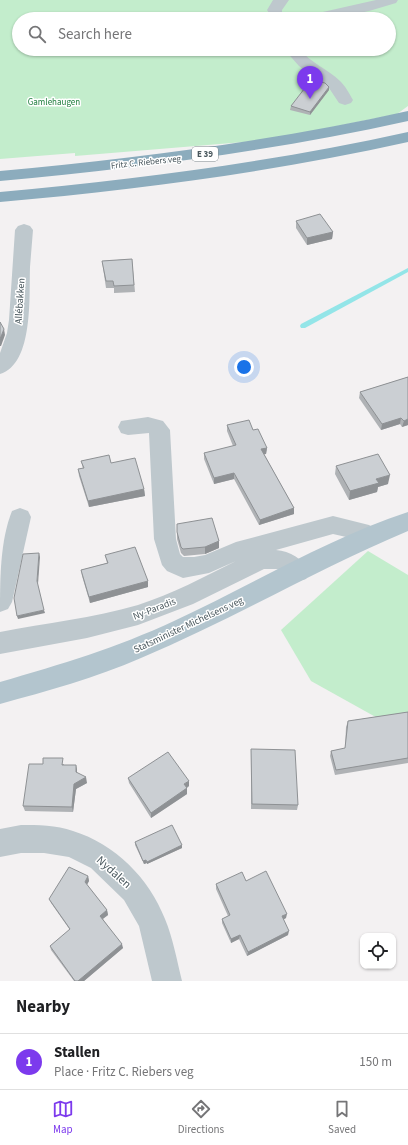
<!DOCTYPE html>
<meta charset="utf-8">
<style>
:root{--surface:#fff;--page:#f2f2f2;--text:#202124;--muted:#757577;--line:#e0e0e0;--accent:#7c3aed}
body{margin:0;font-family:"Source Sans 3",sans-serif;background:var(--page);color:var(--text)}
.controls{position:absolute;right:12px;bottom:12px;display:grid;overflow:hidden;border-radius:8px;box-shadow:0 1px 3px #0004}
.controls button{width:36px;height:36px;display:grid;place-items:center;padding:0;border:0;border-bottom:1px solid var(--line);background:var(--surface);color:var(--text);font:20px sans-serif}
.you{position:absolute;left:244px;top:367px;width:14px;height:14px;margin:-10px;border:3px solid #fff;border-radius:50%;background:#1a73e8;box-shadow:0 0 0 6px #1a73e833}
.badge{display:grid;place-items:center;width:26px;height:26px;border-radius:50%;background:var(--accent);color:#fff;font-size:13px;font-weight:700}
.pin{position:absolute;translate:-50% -33px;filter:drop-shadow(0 1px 2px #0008)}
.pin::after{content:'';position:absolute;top:21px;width:14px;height:12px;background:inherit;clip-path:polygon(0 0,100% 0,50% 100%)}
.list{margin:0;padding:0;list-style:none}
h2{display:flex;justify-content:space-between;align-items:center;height:52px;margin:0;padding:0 16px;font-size:17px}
h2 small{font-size:13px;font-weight:400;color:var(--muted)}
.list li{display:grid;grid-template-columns:26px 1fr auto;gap:12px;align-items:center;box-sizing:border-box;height:56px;padding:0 16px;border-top:1px solid var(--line)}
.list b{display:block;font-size:15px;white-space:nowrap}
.list p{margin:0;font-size:13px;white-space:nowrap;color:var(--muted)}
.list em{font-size:13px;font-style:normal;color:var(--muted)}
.icon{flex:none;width:22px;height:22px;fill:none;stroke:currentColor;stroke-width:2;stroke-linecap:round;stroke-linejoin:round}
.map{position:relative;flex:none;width:408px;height:981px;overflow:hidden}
.search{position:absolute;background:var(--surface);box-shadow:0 1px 3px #0004;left:12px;right:12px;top:12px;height:44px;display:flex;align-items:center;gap:10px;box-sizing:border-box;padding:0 14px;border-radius:22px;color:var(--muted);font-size:15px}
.sheet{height:108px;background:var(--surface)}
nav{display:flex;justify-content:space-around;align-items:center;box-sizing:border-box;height:56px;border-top:1px solid var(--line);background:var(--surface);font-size:11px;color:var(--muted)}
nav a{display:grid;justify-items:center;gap:2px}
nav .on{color:var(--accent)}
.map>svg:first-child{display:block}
.green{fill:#c3edcc;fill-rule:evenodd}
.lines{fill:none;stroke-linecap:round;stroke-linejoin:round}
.stream{fill:#93e5e8;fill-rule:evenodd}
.minor{fill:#bec8cd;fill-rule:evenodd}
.major{fill:#b3c5ce;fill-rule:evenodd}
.highway{fill:#8cacbd;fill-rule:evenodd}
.wall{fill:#afb2b5}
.shaded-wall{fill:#8e9194}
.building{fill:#cbcfd3;stroke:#8e9194}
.labels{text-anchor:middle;stroke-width:3;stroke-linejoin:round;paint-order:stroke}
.far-park-label{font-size:9px;fill:#1d7d3c;stroke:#fff}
.shield{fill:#fff;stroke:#808a8e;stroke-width:1}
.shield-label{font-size:9px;font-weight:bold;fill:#4a585e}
.far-street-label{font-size:9px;fill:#4a585e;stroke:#fff}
.street-label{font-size:10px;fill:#4a585e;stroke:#fff}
.near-street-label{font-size:12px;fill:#4a585e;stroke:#fff}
</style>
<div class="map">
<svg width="408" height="981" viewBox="0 0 408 981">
<rect width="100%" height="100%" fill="#f3f1f2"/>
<g class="green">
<path d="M0 0H408V106L397 114 268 140 75 156V153L0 159ZM19 19H389V49H19Z"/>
<path d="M368 551 408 575V735L311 681 281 630Z"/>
</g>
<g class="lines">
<path class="stream" d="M408 268V272L305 328H301L300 326 301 324Z"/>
<g class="minor">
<path d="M273 0H289L282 10V12L289 19H273L267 10Z"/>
<path d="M376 0H398L396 3 369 11 331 19H303L305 16Z"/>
<path d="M284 49H300C310 63 328 69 340 81 346 87 349 93 353 100L351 103 345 105 339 103 329 88 299 66Z"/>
<path d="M24 224 30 226 33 230C32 242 31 255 30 267 29 295 34 364 0 374V353L7 333 9 320 15 230 18 226Z"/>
<path d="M148 417 163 421 170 430 176 539 180 554 183 557H194L205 555 236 542 333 516 369 525 377 530 380 537 377 544 369 546 361 544 355 539 333 534 276 550C290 551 303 559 310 572L306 579C291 584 289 576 277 569H264L193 604 138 625 87 638 0 654V632C46 623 93 618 138 605 172 594 204 577 236 561L209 573 183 578 167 571 162 565 154 539 149 433 128 435 121 433 118 427 121 421Z"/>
<path d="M20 508 28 511 31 517 12 602 8 609 0 612C0 579 0 541 12 511Z"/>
<path d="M21 825C38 825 56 825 73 831 115 844 149 878 165 919 173 938 177 961 182 981H152L139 926 124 900 91 868 69 857 44 853H21L0 857V829Z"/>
</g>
<path class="major" d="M408 512V531C317 569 232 620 141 658 95 678 47 691 0 704V682C62 664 116 648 174 621 251 585 329 538 408 512Z"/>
<g class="highway">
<path d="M408 111V121C273 151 137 168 0 181V171C137 158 273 141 408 111Z"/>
<path d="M408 132V142C273 172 137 190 0 202V192C137 179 273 162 408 132Z"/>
</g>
</g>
<g class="wall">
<path d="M329 90 310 115 290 110 291 106Z"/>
<path d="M296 221 333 232 332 239 307 245 296 228Z"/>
<path d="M132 259 135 292 114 293V288H106L102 261Z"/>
<path d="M408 377V425L402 427 400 424 381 430 359 398 360 392Z"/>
<path d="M227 425 253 430 267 448 266 454H264L294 508V514L259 525 234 479 214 484 204 459V453L233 446 227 431Z"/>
<path d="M81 461 111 463 144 489 145 496 89 507 79 476 78 469H83Z"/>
<path d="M336 466 388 484 378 487 377 492 349 500 335 474Z"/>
<path d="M177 524 219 541V548L205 554 184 556 181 553 177 539Z"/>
<path d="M105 555 148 587 90 603 82 576 81 570 107 563Z"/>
<path d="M408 712V763L335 775 330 756 331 751 345 749 346 727 348 721Z"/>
<path d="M251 749 298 805 297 810 251 809Z"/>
<path d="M43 764H64V765H76L77 770V773L87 783 76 789 73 812 25 811 23 806Z"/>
<path d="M128 778 189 786 187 788V794L151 818 129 783Z"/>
<path d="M135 842 182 845V848L147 864V863L144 864 135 845Z"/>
<path d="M88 876 89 881 87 885 107 910 108 915 103 919 123 948 84 981H74L51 950 50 946 70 930 51 903 49 899Z"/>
<path d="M246 881 286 918 283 919 288 935 247 956 239 939 231 943 222 923V919L228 916 216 889V884Z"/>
</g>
<g class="shaded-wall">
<path d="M329 87V90L310 115V112Z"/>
<path d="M333 232 332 239 307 245V238Z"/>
<path d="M4 329 5 335 1 346H0V339Z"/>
<path d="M401 418 400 424 381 430 382 424Z"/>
<path d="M408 419V425L402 427 404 421Z"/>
<path d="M267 448 266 454 260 455 261 449Z"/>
<path d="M234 473V479L214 484V478Z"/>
<path d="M390 475 388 484 378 487 377 492 349 500 350 491 376 479Z"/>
<path d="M144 489 145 496 89 507 88 501Z"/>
<path d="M294 508V514L259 525 260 520Z"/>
<path d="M219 541V548L205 554V547Z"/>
<path d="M39 553 40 557 38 584 37 581Z"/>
<path d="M148 581V587L90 603 89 597Z"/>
<path d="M44 610 45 613 18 619 17 616Z"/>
<path d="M76 765 77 770V777L76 772Z"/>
<path d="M86 777 87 783 76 789 73 812 72 807 74 784Z"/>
<path d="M189 781V786L184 789V784Z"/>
<path d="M187 788V794L151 818V813Z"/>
<path d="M182 845V848L147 864V862Z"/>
<path d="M146 860 147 863 144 864 143 861Z"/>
<path d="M88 876 89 881 86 886 85 882Z"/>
<path d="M107 910 108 915 101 920 100 916Z"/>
<path d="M287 914 286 918 281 921 282 916Z"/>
<path d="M289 931 288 935 247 956 248 952Z"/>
<path d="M240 935 239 939 231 943V939Z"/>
<path d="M122 944 123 948 84 981H78Z"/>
</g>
<g class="building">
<path d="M311 80 325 83 329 87 310 112 291 106Z"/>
<path d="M320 214 333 232 307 238 296 221Z"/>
<path d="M132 259 134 285 114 286 113 281H106L102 261Z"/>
<path d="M0 322 4 329 0 339Z"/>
<path d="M408 377V419L404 421 401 418 382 424 360 392Z"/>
<path d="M249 420 253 430 258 429 267 448 261 449 294 508 260 520 234 473 214 478 204 453 236 445 227 425Z"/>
<path d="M378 454 390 475 376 479 379 483 350 491 336 466Z"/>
<path d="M109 455 111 463 135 458 144 489 88 501 78 469 84 468 81 461Z"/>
<path d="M212 518 219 541 205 547 183 549 181 547 177 532V524Z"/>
<path d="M135 547 148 581 89 597 81 570 108 563 105 555Z"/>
<path d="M39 553 37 581 44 610 17 616 14 598 23 554Z"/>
<path d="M408 712V758L336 770 331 751 345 748 348 721Z"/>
<path d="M251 749 295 750 298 805 252 804Z"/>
<path d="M168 752 189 781 184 784 187 788 151 813 128 778Z"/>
<path d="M43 758H63L62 765H76V772L86 777 74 784 72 807 23 806 29 764H43Z"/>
<path d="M172 825 182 845 147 862 146 860 143 861 135 842Z"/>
<path d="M69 867 88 876 85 882 107 910 100 916 122 944 78 981H75L50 946 70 929 49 899Z"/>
<path d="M266 871 287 914 282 916 289 931 248 952 240 935 231 939 222 919 230 915 216 884 242 872 246 881Z"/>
</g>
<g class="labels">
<g class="far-park-label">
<text x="54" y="105">Gamlehaugen</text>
</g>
<rect class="shield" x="192" y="147" width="26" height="14" rx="3"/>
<g class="shield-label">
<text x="205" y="157">E 39</text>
</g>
<g class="far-street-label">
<text transform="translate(146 162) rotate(-6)" y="3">Fritz C. Riebers veg</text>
</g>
<g class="street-label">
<text transform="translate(19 301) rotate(-86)" y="4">Allébakken</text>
<text transform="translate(154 608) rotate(-21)" y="4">Ny-Paradis</text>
<text transform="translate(188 624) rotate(-25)" y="4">Statsminister Michelsens veg</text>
</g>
<g class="near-street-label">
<text transform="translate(114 872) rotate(42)" y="4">Nydalen</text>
</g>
</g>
</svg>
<div class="controls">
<button><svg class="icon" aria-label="locate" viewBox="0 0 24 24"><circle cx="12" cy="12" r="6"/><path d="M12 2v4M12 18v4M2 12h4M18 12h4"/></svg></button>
</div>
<div class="you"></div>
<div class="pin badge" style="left:310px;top:99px">1</div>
<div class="search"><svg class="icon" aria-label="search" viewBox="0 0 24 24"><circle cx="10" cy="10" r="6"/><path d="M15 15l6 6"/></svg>Search here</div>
</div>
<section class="sheet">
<h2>Nearby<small></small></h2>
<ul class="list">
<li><span class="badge">1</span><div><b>Stallen</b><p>Place · Fritz C. Riebers veg</p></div><em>150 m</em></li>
</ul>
</section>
<nav>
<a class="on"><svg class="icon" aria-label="map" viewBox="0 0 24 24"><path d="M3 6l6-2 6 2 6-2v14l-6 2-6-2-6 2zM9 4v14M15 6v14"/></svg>Map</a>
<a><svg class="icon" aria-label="directions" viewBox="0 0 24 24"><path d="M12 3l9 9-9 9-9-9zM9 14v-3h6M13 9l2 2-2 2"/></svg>Directions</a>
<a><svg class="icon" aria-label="saved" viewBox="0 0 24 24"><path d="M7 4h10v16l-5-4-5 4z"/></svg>Saved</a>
</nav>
